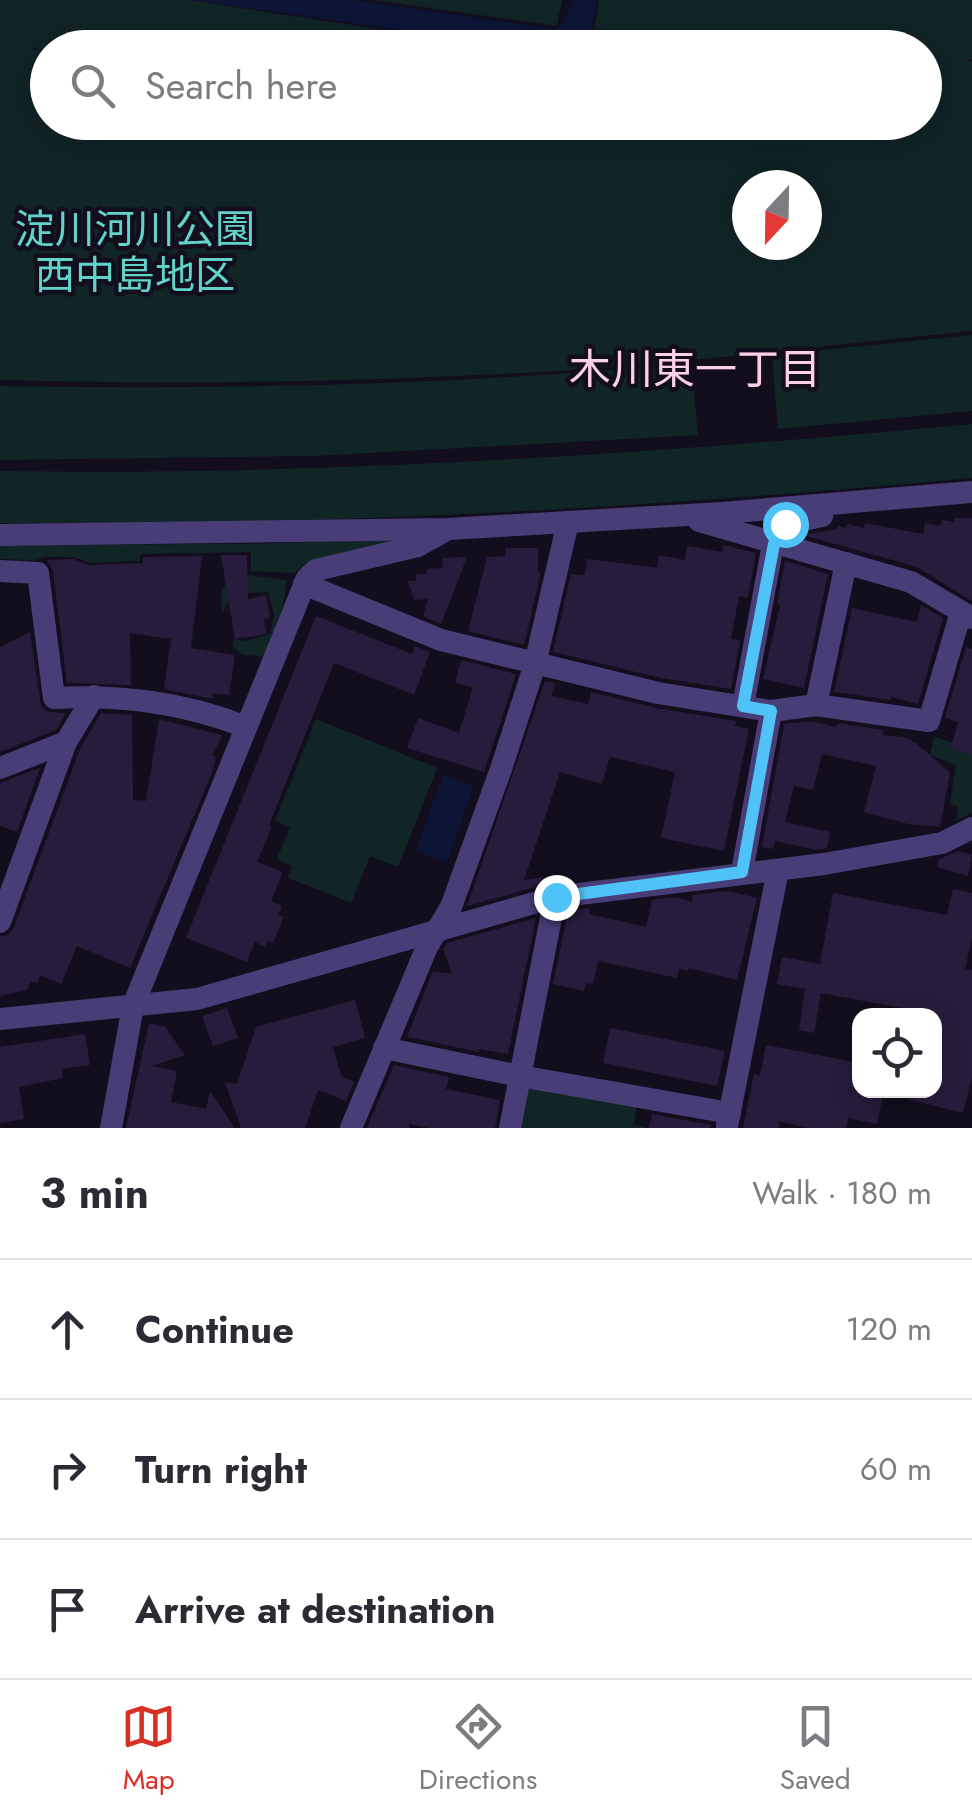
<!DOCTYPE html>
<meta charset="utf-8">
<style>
:root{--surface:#fff;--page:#f7f7f7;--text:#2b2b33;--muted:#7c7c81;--line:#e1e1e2;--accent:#d93025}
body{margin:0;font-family:Jost,"Noto Sans JP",sans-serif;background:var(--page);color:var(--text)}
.controls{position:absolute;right:30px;bottom:30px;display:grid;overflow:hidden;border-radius:20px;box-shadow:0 5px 25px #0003}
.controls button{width:90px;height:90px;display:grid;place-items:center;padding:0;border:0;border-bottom:2px solid var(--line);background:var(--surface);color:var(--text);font:50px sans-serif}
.compass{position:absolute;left:732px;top:170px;width:90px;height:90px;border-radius:50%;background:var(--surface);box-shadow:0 5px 25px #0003;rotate:202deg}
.stop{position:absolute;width:30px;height:30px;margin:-22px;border:8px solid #4fc3f7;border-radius:50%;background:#fff}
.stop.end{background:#4fc3f7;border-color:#fff;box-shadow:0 2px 10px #0008}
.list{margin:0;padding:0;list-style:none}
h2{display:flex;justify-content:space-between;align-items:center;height:130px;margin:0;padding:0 40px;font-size:42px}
h2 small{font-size:32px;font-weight:400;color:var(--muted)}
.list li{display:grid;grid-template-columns:65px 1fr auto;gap:30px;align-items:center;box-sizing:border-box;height:140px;padding:0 40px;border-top:2px solid var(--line)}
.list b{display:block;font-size:38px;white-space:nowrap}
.list em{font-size:32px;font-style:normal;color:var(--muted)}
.icon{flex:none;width:55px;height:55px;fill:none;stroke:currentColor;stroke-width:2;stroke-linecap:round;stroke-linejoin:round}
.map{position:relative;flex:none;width:972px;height:1128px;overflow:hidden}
.search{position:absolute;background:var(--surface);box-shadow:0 5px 25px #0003;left:30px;right:30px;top:30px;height:110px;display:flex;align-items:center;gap:25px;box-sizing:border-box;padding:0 35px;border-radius:55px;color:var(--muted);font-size:38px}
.sheet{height:550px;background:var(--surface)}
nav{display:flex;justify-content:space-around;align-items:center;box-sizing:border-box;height:140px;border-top:2px solid var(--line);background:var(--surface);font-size:28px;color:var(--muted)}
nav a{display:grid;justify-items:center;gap:5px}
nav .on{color:var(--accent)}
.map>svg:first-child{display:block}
.green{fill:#112426;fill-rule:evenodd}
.water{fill:#0d1537}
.building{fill:#271c3c}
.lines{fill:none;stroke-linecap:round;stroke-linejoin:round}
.minor{stroke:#493d78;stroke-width:22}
.route{stroke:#4fc3f7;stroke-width:12}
.labels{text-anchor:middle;stroke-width:9;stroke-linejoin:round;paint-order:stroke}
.park-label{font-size:40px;fill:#62d3c8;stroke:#130e1d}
.neighbourhood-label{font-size:42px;fill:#fbd0e4;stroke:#130e1d}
</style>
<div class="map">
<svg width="972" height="1128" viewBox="0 0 972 1128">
<rect width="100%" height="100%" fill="#130e1d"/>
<g class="green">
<path d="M0 0H189L493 47 48 48 47 51 29 47 47 53 48 122H924L925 65 966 59 972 62V331C838 344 705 361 571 370 381 382 190 385 0 380ZM807 185V245H747V185Z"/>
<path d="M373 0H562L557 26Z"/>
<path d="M599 0H972V59L925 64 924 48 591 47Z"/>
<path d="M972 335V411L778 429 772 355Z"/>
<path d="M691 363 698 435 315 456 0 460V386C231 390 461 385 691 363Z"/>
<path d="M972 424V478C648 508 325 526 0 523V471C324 476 649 454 972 424Z"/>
<path d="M387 539 388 544 305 564 294 573 251 571V552L141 554 140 561 89 563 75 557H46L35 560 0 559V545L252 544Z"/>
<path d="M240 574 287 580 282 609 264 657 242 654 232 646 234 639 246 641 270 634 274 615 268 592 249 593 244 590 231 593 223 612C217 595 223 582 240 574Z"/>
<path d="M316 719 437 768 398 867 370 856 351 903 288 878 292 866 277 859 290 827 275 821Z"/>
<path d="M934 737 972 748V813L956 821 958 806 950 804 956 765 930 755Z"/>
<path d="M524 1085 636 1107 634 1125 647 1128H515Z"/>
</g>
<g class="water">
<path d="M193 0H354L558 29 574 0H597L589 47H517Z"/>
<path d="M443 775 474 786 447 862 416 851Z"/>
</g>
<g class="building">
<path d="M954 518H972V601L917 567 803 535 837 529 838 526 846 528 847 524 864 528 865 523 923 534 925 523 940 526 942 520 954 522Z"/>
<path d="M724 545 756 553 748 598 739 596 731 639 740 640 731 689 661 678 553 652 571 574 585 575 587 559 657 568 659 555 685 560 687 546 722 552Z"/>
<path d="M505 548H538V571L541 572 524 645 468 631 487 557 505 556Z"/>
<path d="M221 555H247L248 599 266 595 270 618 264 619 267 634 235 639Z"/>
<path d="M202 556 191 648 235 655 229 695 213 693 212 699 164 689 171 639 130 633 131 685 67 683 53 571 47 560 73 559 89 565 143 563V557Z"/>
<path d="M467 557 441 624 423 616 428 599 414 600 408 581H416V574H427V569L443 568 442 558Z"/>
<path d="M785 561 828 574 804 688 763 679 780 605 777 604Z"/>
<path d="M921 605 943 618 918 704 891 697V700L834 692 852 608 917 622Z"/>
<path d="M316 616 412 654 415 646 430 652 414 695 334 663 269 825 272 826 257 862 283 872 271 901 282 906 278 915 284 917 273 943 268 941 265 947 255 942 247 962 186 938Z"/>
<path d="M30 632 41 706 48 712 66 713 56 730 0 752V647Z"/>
<path d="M966 647 972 649V755L951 749 958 722 945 718Z"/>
<path d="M461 660 516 674 484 772 407 748 418 718 459 733 473 687 455 683Z"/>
<path d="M545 681 555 683 551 696 588 704 591 692 656 708 736 721 735 726 749 729 724 851 661 838 675 772 610 757 602 784 560 772 524 880 553 876 554 882 467 906Z"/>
<path d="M101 713 132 715 133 800 146 801 159 719 222 735 213 755 216 757 211 775 130 968 77 946 61 984 40 975 37 983 31 981 27 990 0 996V937L9 934 14 927 80 749Z"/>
<path d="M811 721 836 727 837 723 884 730 882 735 903 737 916 743 950 773 940 827 908 824 864 812 876 766 822 754 813 790 794 786 785 822 830 832 827 848 817 850 775 841 773 849 762 847 784 724Z"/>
<path d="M40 768 17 832 0 826V783Z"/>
<path d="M959 851 972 855 968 876 937 867 939 859Z"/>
<path d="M953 889 972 893V937L965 969 972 970V1077L963 1113 900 1097 901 1090H934V1014L821 993 814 1033 799 1030 805 989 777 984 782 957 820 964 833 893 947 915Z"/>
<path d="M729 891 757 898 737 980 689 968 688 971 679 969 677 978 598 961 593 984 586 983 584 991 553 984 568 911 590 908 589 914 646 927 652 900 675 897 693 902 692 895Z"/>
<path d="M536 918 508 1054 479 1049V1052L407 1037 433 971 452 974 443 949 447 943Z"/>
<path d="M355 1000 365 1038 333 1047 341 1076 354 1082 346 1101 318 1090 305 1128H241L225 1082 237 1084 256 1027Z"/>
<path d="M227 1008 238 1038 213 1046 202 1016Z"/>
<path d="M149 1023 165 1027 185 1055 152 1066 177 1071 171 1102 206 1109 210 1091 235 1128H126Z"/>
<path d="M610 1028 725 1051 717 1086 603 1063Z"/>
<path d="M85 1034 90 1065 62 1069 63 1078 19 1087 24 1119 0 1123V1047Z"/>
<path d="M766 1045 860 1063V1090H884L877 1124 848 1118 846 1128H809L778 1121 779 1128H743L754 1074 760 1076Z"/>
<path d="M394 1065 449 1077 446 1089 500 1100 495 1128H429L409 1124V1128H367Z"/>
<path d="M652 1114 711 1125 710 1128H649Z"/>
</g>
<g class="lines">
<g class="minor">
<path d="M699 521 911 582 972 618"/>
<path d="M0 535 448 529 722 513 972 492"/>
<path d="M0 571 38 573 54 698C121 695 183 702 246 727"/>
<path d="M304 584 441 640 658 693 771 711 742 872"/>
<path d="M816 705 846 563"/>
<path d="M743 706 773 544 785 524 822 516"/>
<path d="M771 711 816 705 929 721 961 612"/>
<path d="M0 768 66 742"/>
<path d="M0 922 66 742 94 696"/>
<path d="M0 1019 197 999 555 897 824 864 942 843 972 828"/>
<path d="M384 1048 520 1076 730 1113"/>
<path d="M727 1126 778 870"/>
<path d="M111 1128 133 1006 307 578 316 570 418 546 443 532"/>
<path d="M351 1128 427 947 451 907 501 769 535 664 568 522"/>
<path d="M510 1128 555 897"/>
</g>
</g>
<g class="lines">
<path class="route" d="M556 897 742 872 771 711 743 706 774 544 785 524"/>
</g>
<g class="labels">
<g class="park-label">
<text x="135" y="243">淀川河川公園<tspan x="135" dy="46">西中島地区</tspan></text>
</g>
<g class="neighbourhood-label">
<text x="695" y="384">木川東一丁目</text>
</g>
</g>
</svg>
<div class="controls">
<button><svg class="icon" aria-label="locate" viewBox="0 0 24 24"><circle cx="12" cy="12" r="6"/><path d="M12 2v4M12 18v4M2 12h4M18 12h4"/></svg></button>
</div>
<svg class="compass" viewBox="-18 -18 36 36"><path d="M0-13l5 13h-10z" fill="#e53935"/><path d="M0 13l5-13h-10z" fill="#7c7c81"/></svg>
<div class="stop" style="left:785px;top:524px"></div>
<div class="stop end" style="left:556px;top:897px"></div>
<div class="search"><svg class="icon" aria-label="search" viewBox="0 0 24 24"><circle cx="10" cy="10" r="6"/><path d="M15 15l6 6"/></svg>Search here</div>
</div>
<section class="sheet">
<h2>3 min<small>Walk · 180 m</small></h2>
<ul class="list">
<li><svg class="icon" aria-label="ahead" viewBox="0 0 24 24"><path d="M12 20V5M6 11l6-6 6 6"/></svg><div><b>Continue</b></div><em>120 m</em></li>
<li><svg class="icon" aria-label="right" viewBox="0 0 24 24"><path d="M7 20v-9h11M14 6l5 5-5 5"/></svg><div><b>Turn right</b></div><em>60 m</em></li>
<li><svg class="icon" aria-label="arrive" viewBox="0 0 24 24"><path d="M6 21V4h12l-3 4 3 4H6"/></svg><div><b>Arrive at destination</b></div></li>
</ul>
</section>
<nav>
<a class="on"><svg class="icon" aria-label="map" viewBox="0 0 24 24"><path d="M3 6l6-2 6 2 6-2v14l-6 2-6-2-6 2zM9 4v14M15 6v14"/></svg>Map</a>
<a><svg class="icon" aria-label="directions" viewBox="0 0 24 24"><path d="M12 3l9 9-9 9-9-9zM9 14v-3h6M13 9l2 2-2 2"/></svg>Directions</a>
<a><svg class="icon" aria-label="saved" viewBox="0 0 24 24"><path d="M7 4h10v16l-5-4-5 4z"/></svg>Saved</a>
</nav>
